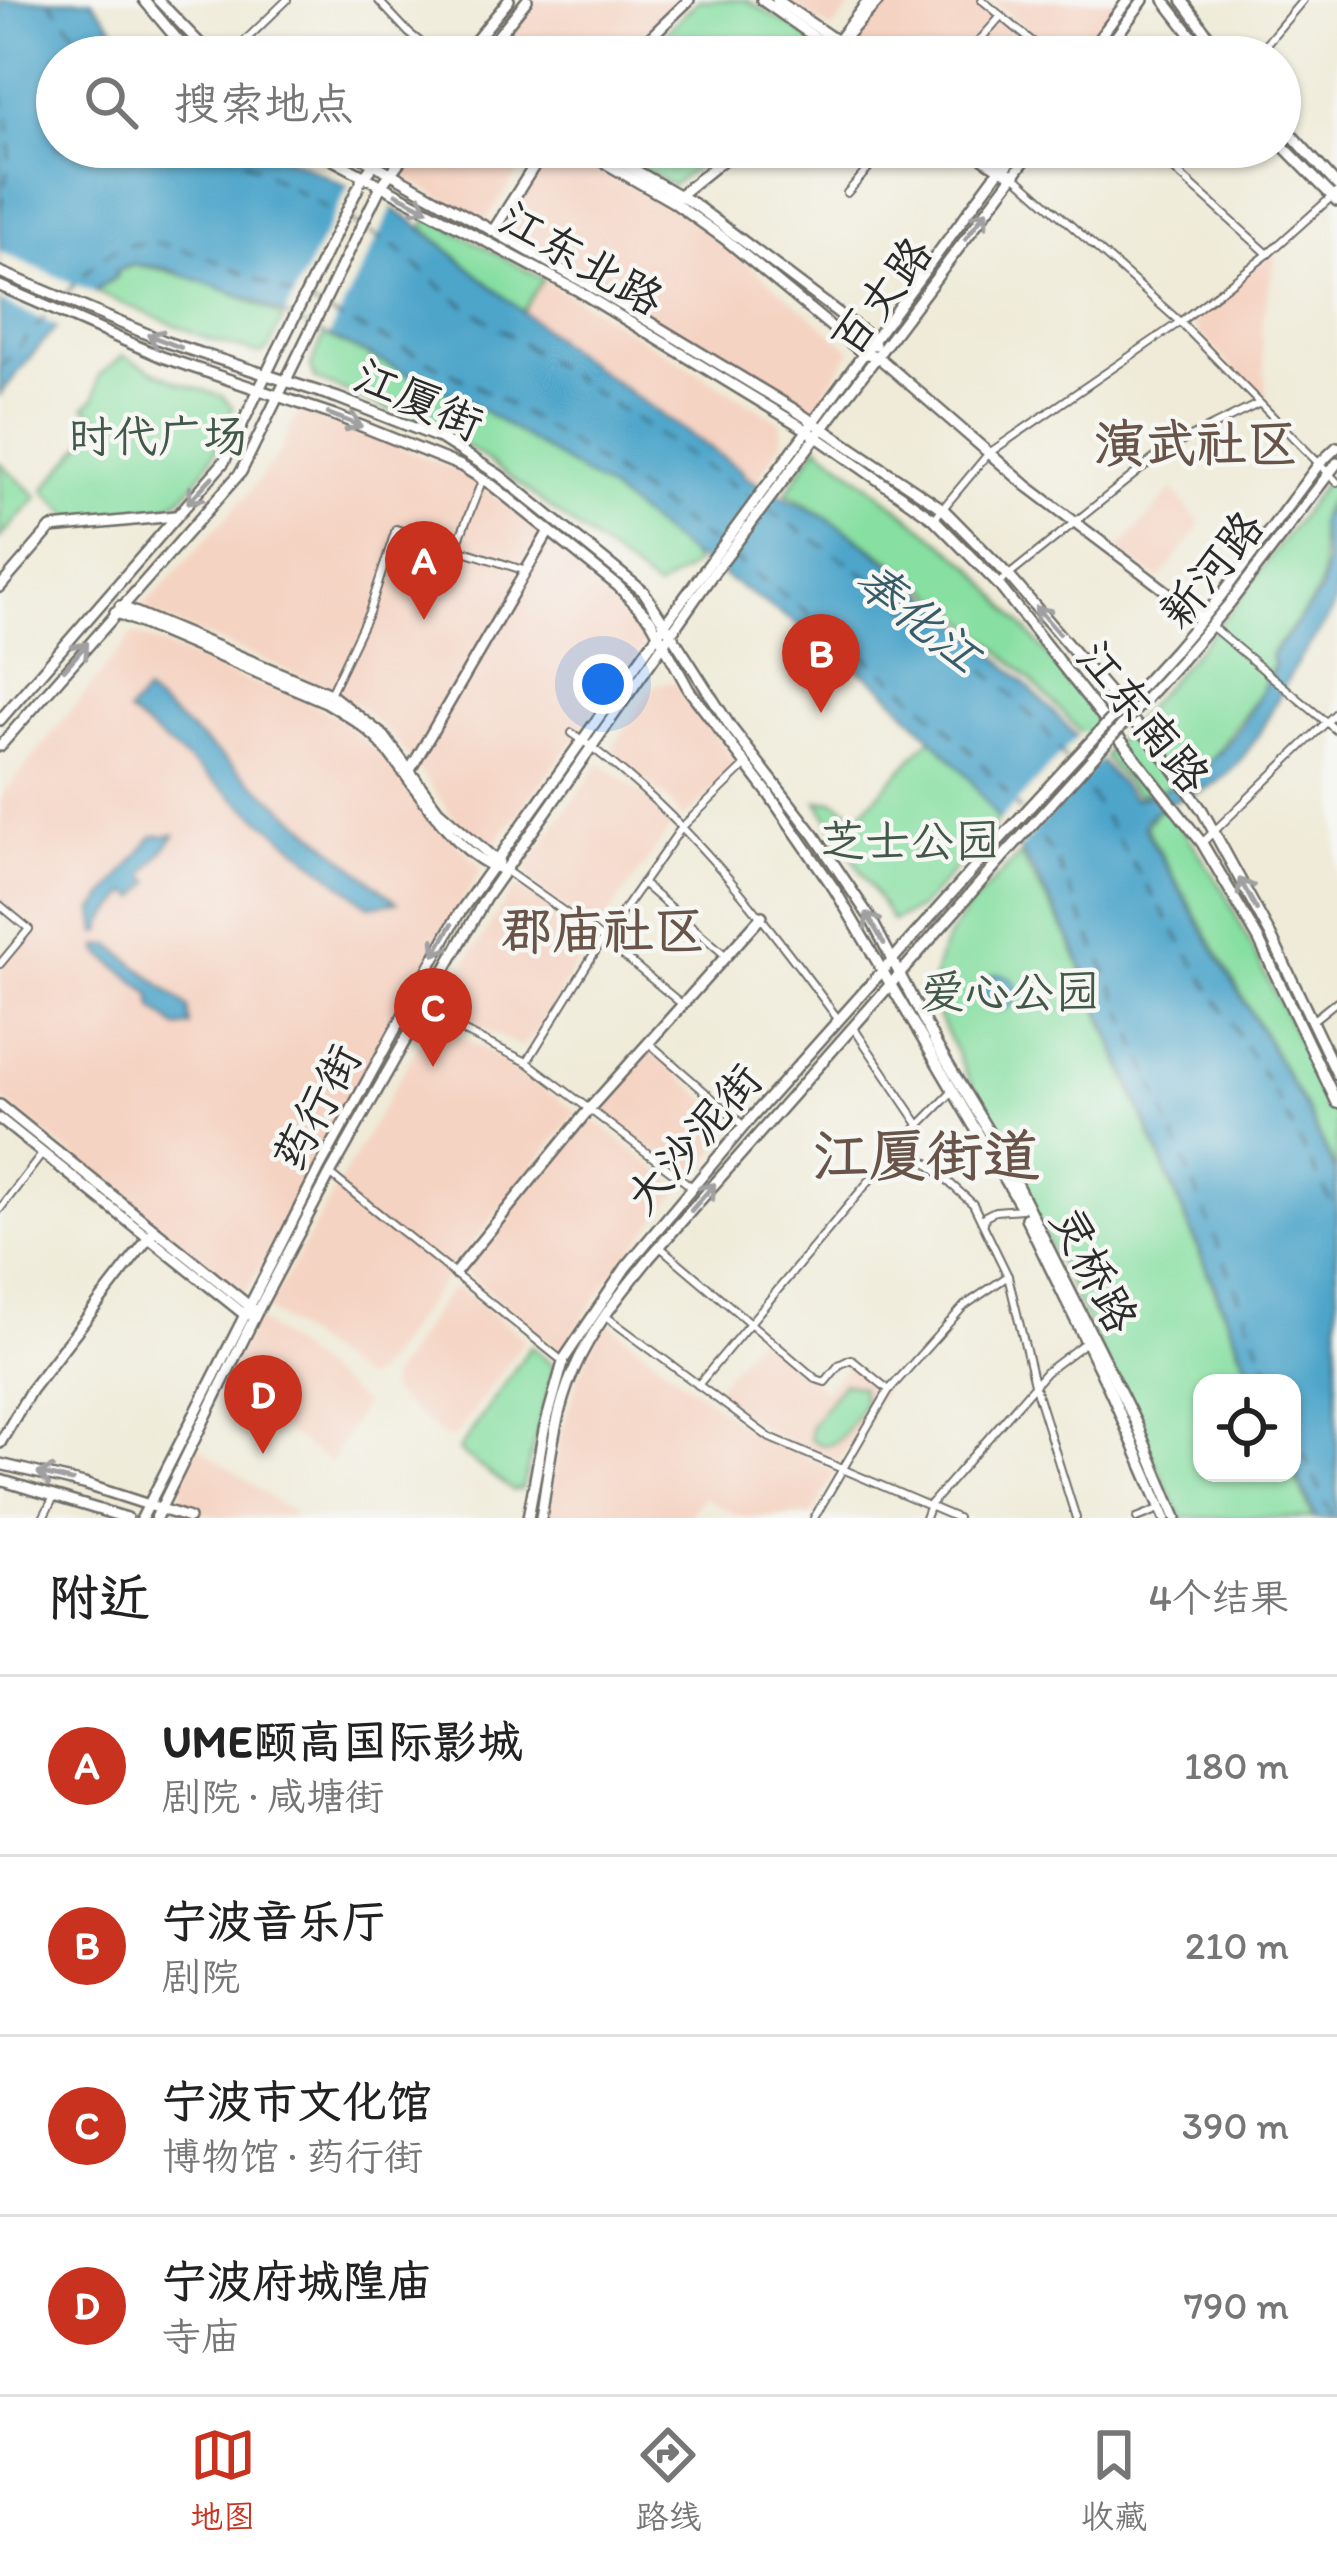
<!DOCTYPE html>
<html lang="zh">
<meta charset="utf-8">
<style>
:root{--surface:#fff;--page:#f2f2f2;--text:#222;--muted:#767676;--line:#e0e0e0;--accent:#c8321e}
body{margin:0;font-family:Itim,"LXGW WenKai TC",sans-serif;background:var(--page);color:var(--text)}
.controls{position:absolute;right:36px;bottom:36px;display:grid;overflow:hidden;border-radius:24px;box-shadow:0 3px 9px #0004}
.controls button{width:108px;height:108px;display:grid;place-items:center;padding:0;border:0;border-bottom:3px solid var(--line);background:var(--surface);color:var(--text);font:60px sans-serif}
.you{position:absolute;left:603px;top:684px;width:42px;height:42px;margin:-30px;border:9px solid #fff;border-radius:50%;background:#1a73e8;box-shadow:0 0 0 18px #1a73e833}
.badge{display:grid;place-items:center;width:78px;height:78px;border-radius:50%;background:var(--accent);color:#fff;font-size:39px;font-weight:700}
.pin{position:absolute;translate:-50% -99px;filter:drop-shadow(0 3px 6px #0008)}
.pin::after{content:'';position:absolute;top:63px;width:42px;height:36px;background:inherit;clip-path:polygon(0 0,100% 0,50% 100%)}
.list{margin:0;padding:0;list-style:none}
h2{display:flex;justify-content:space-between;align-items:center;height:156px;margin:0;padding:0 48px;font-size:51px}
h2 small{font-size:39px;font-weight:400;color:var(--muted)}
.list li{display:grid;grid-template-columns:78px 1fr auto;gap:36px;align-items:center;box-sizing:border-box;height:180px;padding:0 48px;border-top:3px solid var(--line)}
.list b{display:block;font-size:45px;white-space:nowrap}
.list p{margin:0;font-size:39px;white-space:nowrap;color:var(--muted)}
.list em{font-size:39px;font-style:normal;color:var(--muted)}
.icon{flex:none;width:66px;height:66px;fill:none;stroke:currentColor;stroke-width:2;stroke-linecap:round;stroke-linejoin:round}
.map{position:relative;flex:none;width:1337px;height:1518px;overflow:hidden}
.search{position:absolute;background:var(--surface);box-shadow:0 3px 9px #0004;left:36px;right:36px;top:36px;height:132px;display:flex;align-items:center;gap:30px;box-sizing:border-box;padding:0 42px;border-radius:66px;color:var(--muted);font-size:45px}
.sheet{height:876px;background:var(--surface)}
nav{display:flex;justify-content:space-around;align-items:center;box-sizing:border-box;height:168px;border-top:3px solid var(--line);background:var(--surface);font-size:33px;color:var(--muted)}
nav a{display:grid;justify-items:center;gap:6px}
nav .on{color:var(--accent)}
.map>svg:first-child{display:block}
.built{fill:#f5d3c2}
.green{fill:#87dfa2;stroke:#598566;stroke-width:3}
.water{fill:#4da5ca;stroke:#3c687a;stroke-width:3}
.pier{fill:#efebd8}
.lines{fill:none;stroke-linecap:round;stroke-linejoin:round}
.ferry{stroke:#395c6b;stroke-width:3;stroke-dasharray:15 12;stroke-linecap:butt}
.street-casing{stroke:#706e68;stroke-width:10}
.secondary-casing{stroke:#706e68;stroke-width:14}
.primary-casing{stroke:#706e68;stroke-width:14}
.street{stroke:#fff;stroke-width:6}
.secondary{stroke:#fff;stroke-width:9}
.primary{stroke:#fff;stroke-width:9}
.secondary-bridge-casing{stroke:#706e68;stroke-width:14;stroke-linecap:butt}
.primary-bridge-casing{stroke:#706e68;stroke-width:14;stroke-linecap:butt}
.secondary-bridge{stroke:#fff;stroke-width:9}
.primary-bridge{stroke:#fff;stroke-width:9}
.oneway{stroke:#a0a0a0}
.labels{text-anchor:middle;stroke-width:9;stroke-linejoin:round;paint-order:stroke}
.street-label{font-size:45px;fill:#2b2b2b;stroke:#f6f6f2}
.park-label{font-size:45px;fill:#425849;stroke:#f6f6f2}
.water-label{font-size:48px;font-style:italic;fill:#395c6b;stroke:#f6f6f2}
.quarter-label{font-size:51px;font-weight:bold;fill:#685449;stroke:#f6f6f2}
.district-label{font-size:57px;font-weight:bold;fill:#685449;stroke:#f6f6f2}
</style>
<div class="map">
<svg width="1337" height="1518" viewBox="0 0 1337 1518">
<rect width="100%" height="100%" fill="#f6f6f2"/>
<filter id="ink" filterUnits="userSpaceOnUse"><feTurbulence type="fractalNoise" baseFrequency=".00833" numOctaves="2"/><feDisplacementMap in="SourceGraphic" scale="24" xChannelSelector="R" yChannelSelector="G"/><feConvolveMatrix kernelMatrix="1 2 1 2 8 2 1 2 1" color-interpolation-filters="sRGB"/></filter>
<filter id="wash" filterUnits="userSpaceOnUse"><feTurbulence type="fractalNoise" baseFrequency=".004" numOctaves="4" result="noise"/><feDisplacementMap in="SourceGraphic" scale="48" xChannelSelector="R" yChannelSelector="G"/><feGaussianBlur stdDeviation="2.7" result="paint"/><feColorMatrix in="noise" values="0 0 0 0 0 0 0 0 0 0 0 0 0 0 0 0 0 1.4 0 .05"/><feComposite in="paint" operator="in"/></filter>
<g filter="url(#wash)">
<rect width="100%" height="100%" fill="#efebd8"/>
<g class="built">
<path d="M532 0H681L621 57H486Z"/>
<path d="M787 0H857L832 30Z"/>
<path d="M886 0H972L1044 57H865L848 45Z"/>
<path d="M992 0H1120L1072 57H1061Z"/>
<path d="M415 147H535L485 222 395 172Z"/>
<path d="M552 147H571L672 206 716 236 851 350 817 405 798 406 502 231Z"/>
<path d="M1277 250 1261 330 1267 404 1196 329 1195 323 1202 310Z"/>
<path d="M543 279 781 422 782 441 756 483 522 313Z"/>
<path d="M303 410 469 475 543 533 641 622 645 641 639 654 489 852 454 818 395 739 359 706 276 665 141 610 249 493 278 455 296 415Z"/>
<path d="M1173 489 1201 525 1160 579 1117 551Z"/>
<path d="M134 633 244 680 301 698 338 718 389 762 436 822 482 868 379 1044 246 1292 0 1098V969L34 928 0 900V798Z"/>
<path d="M670 682 678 685 735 761 736 770 683 819 671 802 614 753V746L654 685Z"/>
<path d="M600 763 642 794 672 826 604 922 593 929 529 880 527 866Z"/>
<path d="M515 888H521L587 932 591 940 534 1036 522 1047 453 1014 440 1002Z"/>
<path d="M430 1025H438L486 1050 577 1112 445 1278 374 1376 363 1380 267 1309Z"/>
<path d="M649 1050 737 1125 695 1175H687L601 1109 603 1101Z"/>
<path d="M589 1116 681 1188 610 1277 561 1351 462 1270Z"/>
<path d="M459 1288 523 1337 524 1341 454 1438 443 1437 389 1391 390 1378 443 1299 450 1290Z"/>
<path d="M256 1318 364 1404 330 1463 222 1385Z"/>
<path d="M605 1320 743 1427 835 1471 812 1515 742 1518 703 1497 688 1518H548L560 1437 579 1375Z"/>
<path d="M756 1337 824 1390 849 1364 884 1391 838 1462 772 1434 713 1392Z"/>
<path d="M195 1444 284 1507 297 1515 221 1518 177 1504Z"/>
</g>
<g class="green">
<path d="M699 0H746L797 30 814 43 817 54 814 57H641Z"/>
<path d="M603 147H725L672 185Z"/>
<path d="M429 217 543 279 522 313 427 231 423 227Z"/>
<path d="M134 265C187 272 236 293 283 318L269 348 261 354 211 340 95 292 118 276 117 272Z"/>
<path d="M324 335 479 408 606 488 688 553 696 564 657 589 483 457 444 432 315 379 311 366Z"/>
<path d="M123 356 180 383 222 396 233 408C222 441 203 484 172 504 149 518 106 516 79 519L70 516 44 490 102 421 85 407 95 398 99 375Z"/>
<path d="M818 445 972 566 1104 722 1087 739C1001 644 899 556 786 493Z"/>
<path d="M0 463 38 497 0 538Z"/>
<path d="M1327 479 1336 491C1300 533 1334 555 1317 592 1307 613 1285 634 1270 654L1273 666 1260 692 1211 761 1158 793 1155 789 1137 795 1103 756 1234 607Z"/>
<path d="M931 738 966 774 999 821 920 908 892 921 818 801H834L858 816Z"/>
<path d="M1169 807 1225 893 1337 1118V1171L1308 1111 1146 827 1156 812Z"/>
<path d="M1020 855 1067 935 1253 1383H1202V1473H1292V1470L1313 1518H1182L934 1007C927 938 976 900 1020 855Z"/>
<path d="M531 1346 555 1366 522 1489 513 1491 458 1451Z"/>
<path d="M843 1383 861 1387 864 1404C850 1423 836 1460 810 1438L811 1426Z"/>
</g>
<g class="water">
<path d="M0 0H92L137 57H57V147H266L390 207 414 222 566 348 744 472 743 475C777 497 820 510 854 536 957 613 1049 703 1134 799 1215 779 1237 736 1275 667L1272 655 1321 592 1326 562 1319 522 1337 493C1337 522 1337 578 1335 603 1328 624 1312 640 1300 658 1274 699 1259 750 1219 781 1195 800 1157 797 1143 826L1307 1111 1337 1176V1518H1316L1292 1465V1383H1255L1069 935 1029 863 966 774 883 688 797 624 688 553 606 488 479 408 251 299 165 268 133 264 115 271 117 275C70 305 35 351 0 395Z"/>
<path d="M145 693 397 902 369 906 128 713Z"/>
<path d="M175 835 144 875 151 882 137 898 129 892 104 922 102 932 97 933 94 910 153 836Z"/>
<path d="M111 945 188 1007 190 1026 177 1028 153 1008 151 994 99 952V946Z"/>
<circle cx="999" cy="992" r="18"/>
</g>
<g class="pier">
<path d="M349 185 393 207 329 336 285 314Z"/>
<path d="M0 252 98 294 65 330 0 301Z"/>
<path d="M1082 731 1104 755 1016 852 995 826Z"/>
</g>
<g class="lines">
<g class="ferry">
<path d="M49 0 95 57"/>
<path d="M0 91C16 131 10 168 0 208"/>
<path d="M221 147 338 215"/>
<path d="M346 219 394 246 450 295 878 583 1003 686 1047 733 1097 805 1277 1098 1337 1213"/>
<path d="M65 295C83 276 102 251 129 245 176 235 243 274 285 293 357 326 430 359 499 399 575 443 647 496 719 548"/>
<path d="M0 368 58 302"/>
<path d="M732 557C835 632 944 707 1020 811"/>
<path d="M1026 818 1055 857 1121 1005 1274 1383"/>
<path d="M1292 1428 1333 1518"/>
</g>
</g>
</g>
<g filter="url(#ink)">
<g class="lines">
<g class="street-casing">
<g id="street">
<path d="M378 0 409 33 439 57"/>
<path d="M982 0 1051 57"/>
<path d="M228 57 287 0"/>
<path d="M965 57 1001 16"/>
<path d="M1255 57 1303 0"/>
<path d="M1149 147 1268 254"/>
<path d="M1014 175 1180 322 1337 482"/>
<path d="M847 193 887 147"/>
<path d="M934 519 989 453 1180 322 1268 254 1337 192"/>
<path d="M455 550 482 481"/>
<path d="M998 584 1166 449 1258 404"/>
<path d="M1211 626 1337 731"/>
<path d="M330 694 369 612 396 529 526 571"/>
<path d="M572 733C680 808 761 914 838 1019"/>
<path d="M1202 843 1337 712"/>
<path d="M505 870 603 939 683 1005"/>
<path d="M642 883 725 955"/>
<path d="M0 905 29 929 0 964"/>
<path d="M421 1011 527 1062 692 1187"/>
<path d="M1312 1021 1337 1001"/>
<path d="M853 1027 918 1123"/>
<path d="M649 1043 744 1126"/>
<path d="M527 1062 603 939 682 827 745 766"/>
<path d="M903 1141 973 1204 1008 1276 1034 1384 1076 1518"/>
<path d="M330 1174 565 1363"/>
<path d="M0 1209 43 1153"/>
<path d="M984 1223 985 1216 995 1211 1022 1209"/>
<path d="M659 1246 816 1379 825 1382 839 1365 851 1359 889 1390"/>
<path d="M604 1315 770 1438 957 1518"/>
<path d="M698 1385 895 1150 952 1092"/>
<path d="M43 1518 54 1497"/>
<path d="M814 1518 889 1390 964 1306 1008 1276"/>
<path d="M925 1518 930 1505 1046 1372 1087 1341"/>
<path d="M1137 1518 1162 1508"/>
</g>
</g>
<g class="secondary-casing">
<g id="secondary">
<path d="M762 0 843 57"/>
<path d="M777 0 860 57"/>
<path d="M1164 0 1208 57"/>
<path d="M1182 0 1224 57"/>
<path d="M835 44 869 0"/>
<path d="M630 57 689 0"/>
<path d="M827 57 879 0"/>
<path d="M1280 122 1337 185"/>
<path d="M1280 143 1337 201"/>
<path d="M577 147 673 202 725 239 863 353 877 356 1027 486 1202 618"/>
<path d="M595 147 694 204 873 339 875 345"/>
<path d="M966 147 999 169 1014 175"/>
<path d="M985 147 1008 165"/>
<path d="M676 198 739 147"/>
<path d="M493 231 546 147"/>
<path d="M0 272 166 342 338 398 442 439 499 475 644 592 730 726 815 836 871 919 936 1044 999 1149 1137 1425 1176 1518"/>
<path d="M0 286 162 357 334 415 461 466 492 485 618 586 650 619 689 690 768 793 835 890 1019 1203"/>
<path d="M0 587 51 528 175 516"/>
<path d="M120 606 330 694 384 736 438 810 499 863"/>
<path d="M115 612 326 702C345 714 364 725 380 742 413 779 454 859 505 870"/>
<path d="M1174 651 1220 597 1319 464 1337 447"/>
<path d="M1181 660 1229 604 1337 463"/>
<path d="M410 770 549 531"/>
<path d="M0 1105 253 1309"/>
<path d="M0 1119 244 1314H250"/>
<path d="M1026 1218 1111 1393 1165 1518"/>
<path d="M455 1273 590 1108 762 916"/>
<path d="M0 1443 31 1390 151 1235"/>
<path d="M528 1518 544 1430 564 1359 626 1267 744 1126 993 847"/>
<path d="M541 1518C549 1470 553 1417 573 1372 592 1328 621 1293 651 1256L1002 858"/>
</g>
</g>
<g class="primary-casing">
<g id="primary">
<path d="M144 0 192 57"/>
<path d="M158 0 213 57"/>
<path d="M462 57 509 0"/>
<path d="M481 57 527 0"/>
<path d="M1085 57 1128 0"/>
<path d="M1101 57 1143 0"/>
<path d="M309 147 577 290 807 430 934 519 998 584 1202 843 1259 940 1337 1103"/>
<path d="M344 147 580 280 792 408 943 509 1009 576 1166 759 1202 810 1271 936 1337 1074"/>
<path d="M361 181 387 147"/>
<path d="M0 720 224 462 277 352"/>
<path d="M0 746 241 472 381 186 411 147"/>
<path d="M0 1464 84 1484 189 1518"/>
<path d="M0 1480 127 1518"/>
<path d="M142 1518 320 1167 458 915 673 613 1016 147"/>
<path d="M156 1518 256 1314 330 1174 485 899 712 575 1035 147"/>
</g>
</g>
<use href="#street" class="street"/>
<use href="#secondary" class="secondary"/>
<use href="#primary" class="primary"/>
<g class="secondary-bridge-casing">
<g id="secondary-bridge">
<path d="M993 847 1174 651"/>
<path d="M1002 858 1181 660"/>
</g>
</g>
<g class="primary-bridge-casing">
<path id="primary-bridge" d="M277 352 359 186"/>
</g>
<use href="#secondary-bridge" class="secondary-bridge"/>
<use href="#primary-bridge" class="primary-bridge"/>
</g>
<defs><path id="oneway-shaft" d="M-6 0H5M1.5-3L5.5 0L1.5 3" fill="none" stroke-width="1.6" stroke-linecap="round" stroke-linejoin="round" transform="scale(3)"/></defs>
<g class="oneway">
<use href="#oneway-shaft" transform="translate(412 202) rotate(27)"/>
<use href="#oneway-shaft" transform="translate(976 225) rotate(-53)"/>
<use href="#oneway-shaft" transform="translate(164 341) rotate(-159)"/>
<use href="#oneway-shaft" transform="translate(345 420) rotate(21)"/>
<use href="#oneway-shaft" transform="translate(200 490) rotate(133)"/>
<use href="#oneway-shaft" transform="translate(1047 620) rotate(-131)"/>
<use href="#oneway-shaft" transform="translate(76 656) rotate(-49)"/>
<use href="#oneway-shaft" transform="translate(1248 894) rotate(-119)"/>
<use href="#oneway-shaft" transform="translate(875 928) rotate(-120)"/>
<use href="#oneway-shaft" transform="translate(443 940) rotate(120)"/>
<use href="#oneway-shaft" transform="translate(703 1197) rotate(-49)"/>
<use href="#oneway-shaft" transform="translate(55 1477) rotate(-167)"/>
</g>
</g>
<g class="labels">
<g class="street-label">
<text transform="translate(582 258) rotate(30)" y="16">江东北路</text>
<text transform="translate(881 296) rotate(-53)" y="16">百丈路</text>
<text transform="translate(419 399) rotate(24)" y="16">江厦街</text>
<text transform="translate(1211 569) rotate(-51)" y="16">新河路</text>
<text transform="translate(1144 716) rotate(51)" y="16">江东南路</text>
<text transform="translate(316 1107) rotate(-62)" y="16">药行街</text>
<text transform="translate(693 1138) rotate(-49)" y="16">大沙泥街</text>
<text transform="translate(1095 1269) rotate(63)" y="16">灵桥路</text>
</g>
<g class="park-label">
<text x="158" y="452">时代广场</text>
<text x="910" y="856">芝士公园</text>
<text x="1010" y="1007">爱心公园</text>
</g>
<g class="water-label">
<text transform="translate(919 617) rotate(39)" y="17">奉化江</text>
</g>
<g class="quarter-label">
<text x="1196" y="461">演武社区</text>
<text x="603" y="948">郡庙社区</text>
</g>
<g class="district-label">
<text x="926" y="1175">江厦街道</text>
</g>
</g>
</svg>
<div class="controls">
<button><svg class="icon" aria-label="locate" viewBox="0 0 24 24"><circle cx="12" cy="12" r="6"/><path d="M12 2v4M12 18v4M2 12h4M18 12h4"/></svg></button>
</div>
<div class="you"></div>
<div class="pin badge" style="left:424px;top:620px">A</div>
<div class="pin badge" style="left:821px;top:713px">B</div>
<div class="pin badge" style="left:433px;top:1067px">C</div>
<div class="pin badge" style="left:263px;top:1454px">D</div>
<div class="search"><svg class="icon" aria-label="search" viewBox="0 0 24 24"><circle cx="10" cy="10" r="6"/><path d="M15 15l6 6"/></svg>搜索地点</div>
</div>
<section class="sheet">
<h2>附近<small>4个结果</small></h2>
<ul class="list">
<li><span class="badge">A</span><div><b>UME颐高国际影城</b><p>剧院 · 咸塘街</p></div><em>180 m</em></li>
<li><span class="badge">B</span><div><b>宁波音乐厅</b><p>剧院</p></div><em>210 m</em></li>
<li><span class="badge">C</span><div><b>宁波市文化馆</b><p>博物馆 · 药行街</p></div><em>390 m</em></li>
<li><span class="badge">D</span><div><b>宁波府城隍庙</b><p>寺庙</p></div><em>790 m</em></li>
</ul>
</section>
<nav>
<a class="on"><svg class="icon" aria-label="map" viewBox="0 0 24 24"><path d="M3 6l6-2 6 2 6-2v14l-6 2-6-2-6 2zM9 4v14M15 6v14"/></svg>地图</a>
<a><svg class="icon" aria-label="directions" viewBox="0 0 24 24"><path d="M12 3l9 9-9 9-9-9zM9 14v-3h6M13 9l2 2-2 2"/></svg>路线</a>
<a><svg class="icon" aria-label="saved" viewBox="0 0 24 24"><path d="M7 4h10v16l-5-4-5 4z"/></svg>收藏</a>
</nav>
